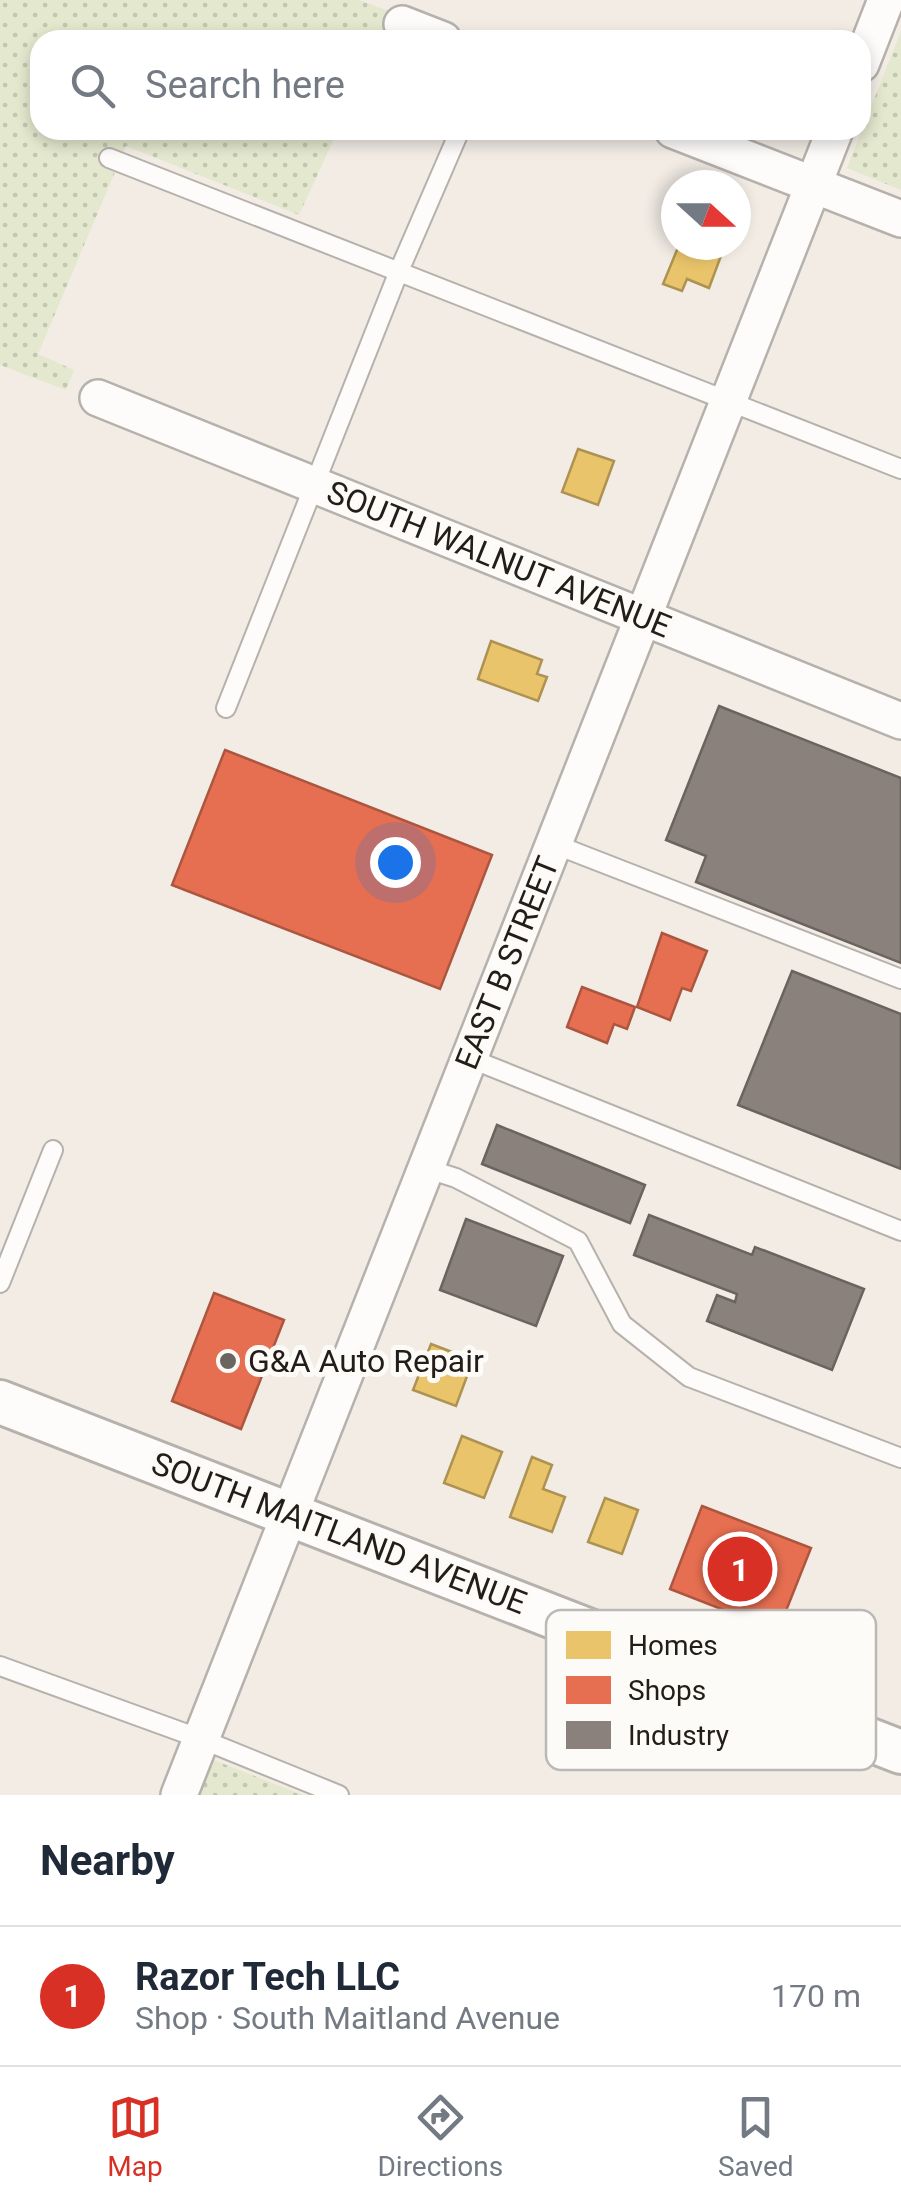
<!DOCTYPE html>
<meta charset="utf-8">
<style>
:root{--surface:#fff;--page:#f6f6f7;--text:#1f2937;--muted:#747a83;--line:#e0e1e3;--accent:#d93025}
body{margin:0;font-family:Roboto,sans-serif;background:var(--page);color:var(--text)}
.compass{position:absolute;left:661px;top:170px;width:90px;height:90px;border-radius:50%;background:var(--surface);box-shadow:0 5px 15px #0003;rotate:111deg}
.you{position:absolute;left:395px;top:862px;width:35px;height:35px;margin:-25px;border:8px solid #fff;border-radius:50%;background:#1a73e8;box-shadow:0 0 0 15px #1a73e833}
.badge{display:grid;place-items:center;width:65px;height:65px;border-radius:50%;background:var(--accent);color:#fff;font-size:32px;font-weight:700}
.pin{position:absolute;translate:-50% -50%;border:5px solid #fff;box-shadow:0 2px 10px #0006}
.list{margin:0;padding:0;list-style:none}
h2{display:flex;justify-content:space-between;align-items:center;height:130px;margin:0;padding:0 40px;font-size:42px}
h2 small{font-size:32px;font-weight:400;color:var(--muted)}
.list li{display:grid;grid-template-columns:65px 1fr auto;gap:30px;align-items:center;box-sizing:border-box;height:140px;padding:0 40px;border-top:2px solid var(--line)}
.list b{display:block;font-size:38px;white-space:nowrap}
.list p{margin:0;font-size:32px;white-space:nowrap;color:var(--muted)}
.list em{font-size:32px;font-style:normal;color:var(--muted)}
.icon{flex:none;width:55px;height:55px;fill:none;stroke:currentColor;stroke-width:2;stroke-linecap:round;stroke-linejoin:round}
.map{position:relative;flex:none;width:901px;height:1795px;overflow:hidden}
.search{position:absolute;background:var(--surface);box-shadow:0 5px 15px #0003;left:30px;right:30px;top:30px;height:110px;display:flex;align-items:center;gap:25px;box-sizing:border-box;padding:0 35px;border-radius:30px;color:var(--muted);font-size:38px}
.sheet{height:270px;background:var(--surface)}
nav{display:flex;justify-content:space-around;align-items:center;box-sizing:border-box;height:140px;border-top:2px solid var(--line);background:var(--surface);font-size:28px;color:var(--muted)}
nav a{display:grid;justify-items:center;gap:5px}
nav .on{color:var(--accent)}
.map>svg:first-child{display:block}
.grass{fill:url(#grass-dots)}
.homes{fill:#e9c46a;stroke:#ad9252;stroke-width:2.5}
.shops{fill:#e76f51;stroke:#ac5640;stroke-width:2.5}
.industry{fill:#8a817c;stroke:#6b635e;stroke-width:2.5}
.lines{fill:none;stroke-linecap:round;stroke-linejoin:round}
.service-casing{stroke:#b7b1ac;stroke-width:22}
.minor-casing{stroke:#b7b1ac;stroke-width:40}
.tertiary-casing{stroke:#b7b1ac;stroke-width:48}
.service{stroke:#fdfcfb;stroke-width:18}
.minor{stroke:#fdfcfb;stroke-width:35}
.tertiary{stroke:#fdfcfb;stroke-width:42}
.poi-dot{fill:#6b6560;stroke:#fdfbf8;stroke-width:4}
.labels{text-anchor:middle;stroke-width:10;stroke-linejoin:round;paint-order:stroke}
.street-label{font-size:32px;fill:#221d19;stroke:#fdfbf8}
.poi-label{font-size:32px;fill:#221d19;stroke:#fdfbf8;text-anchor:start}
.key{fill:#fdfbf8;stroke:#bbb8b5;stroke-width:2.5}
.key-label{font-size:28px;fill:#221d19}
</style>
<div class="map">
<svg width="901" height="1795" viewBox="0 0 901 1795">
<defs>
<pattern id="grass-dots" width="8" height="8" patternUnits="userSpaceOnUse" patternTransform="scale(2.5)"><rect width="8" height="8" fill="#e3e8ce"/><path d="M2 2h.1M6 6h.1" fill="none" stroke="#c2c7b0" stroke-width="1.8" stroke-linecap="round"/></pattern>
</defs>
<rect width="100%" height="100%" fill="#f2ece5"/>
<g class="grass">
<path d="M0 0H359L392 12 380 40H40V130H338L299 215 126 146 38 354 74 370 66 390 0 365Z"/>
<path d="M901 31V190L847 168Z"/>
<path d="M211 1759 303 1795H197Z"/>
</g>
<g class="homes">
<path d="M679 245H725L709 288 687 279 682 291 663 284Z"/>
<path d="M578 449 614 461 598 505 562 492Z"/>
<path d="M491 641 542 660 537 674 547 677 538 701 478 679Z"/>
<path d="M431 1344 473 1360 456 1406 413 1390Z"/>
<path d="M462 1436 502 1452 484 1498 444 1483Z"/>
<path d="M532 1457 552 1465 543 1489 565 1497 552 1532 510 1517Z"/>
<path d="M605 1498 638 1510 622 1554 588 1542Z"/>
</g>
<g class="shops">
<path d="M225 750 492 855 440 989 172 885Z"/>
<path d="M662 933 707 951 691 991 682 988 670 1020 637 1007Z"/>
<path d="M582 987 635 1007 627 1029 614 1024 607 1043 567 1027Z"/>
<path d="M214 1293 284 1320 241 1429 172 1401Z"/>
<path d="M702 1506 811 1548 778 1631 670 1589Z"/>
</g>
<g class="industry">
<path d="M719 706 901 778V963L696 882 706 856 666 840Z"/>
<path d="M792 971 901 1014V1169L738 1105Z"/>
<path d="M497 1125 645 1185 630 1223 482 1164Z"/>
<path d="M649 1215 752 1255 755 1247 864 1289 832 1370 707 1321 717 1295 735 1302 737 1294 634 1255Z"/>
<path d="M466 1219 563 1256 536 1326 440 1290Z"/>
</g>
<g class="lines">
<g class="service-casing">
<g id="service">
<path d="M109 158 901 469"/>
<path d="M226 708 399 271 460 130"/>
<path d="M554 844 901 979"/>
<path d="M469 1058 901 1231"/>
<path d="M425 1168 456 1178 578 1241 622 1324 689 1377 901 1458"/>
<path d="M0 1283 53 1150"/>
<path d="M0 1666 201 1739 339 1795"/>
</g>
</g>
<g class="minor-casing">
<g id="minor">
<path d="M402 24 443 40"/>
<path d="M861 64 886 0"/>
<path d="M673 130 901 219"/>
<path d="M98 398 901 721"/>
<path d="M179 1795 835 130"/>
</g>
</g>
<g class="tertiary-casing">
<path id="tertiary" d="M0 1402 901 1752"/>
</g>
<use href="#service" class="service"/>
<use href="#minor" class="minor"/>
<use href="#tertiary" class="tertiary"/>
</g>
<circle class="poi-dot" cx="228" cy="1361" r="10"/>
<g class="labels">
<g class="street-label">
<text transform="translate(499 559) rotate(22)" y="11">SOUTH WALNUT AVENUE</text>
<text transform="translate(507 963) rotate(-68)" y="11">EAST B STREET</text>
<text transform="translate(339 1533) rotate(21)" y="11">SOUTH MAITLAND AVENUE</text>
</g>
<g class="poi-label">
<text x="248" y="1372">G&amp;A Auto Repair</text>
</g>
</g>
<rect x="546" y="1610" width="330" height="160" rx="15" class="key"/>
<rect x="566" y="1631" width="45" height="28" fill="#e9c46a"/>
<rect x="566" y="1676" width="45" height="28" fill="#e76f51"/>
<rect x="566" y="1721" width="45" height="28" fill="#8a817c"/>
<g class="key-label">
<text x="628" y="1655">Homes</text>
<text x="628" y="1700">Shops</text>
<text x="628" y="1745">Industry</text>
</g>
</svg>
<svg class="compass" viewBox="-18 -18 36 36"><path d="M0-13l5 13h-10z" fill="#e53935"/><path d="M0 13l5-13h-10z" fill="#747a83"/></svg>
<div class="you"></div>
<div class="pin badge" style="left:740px;top:1569px">1</div>
<div class="search"><svg class="icon" aria-label="search" viewBox="0 0 24 24"><circle cx="10" cy="10" r="6"/><path d="M15 15l6 6"/></svg>Search here</div>
</div>
<section class="sheet">
<h2>Nearby<small></small></h2>
<ul class="list">
<li><span class="badge">1</span><div><b>Razor Tech LLC</b><p>Shop · South Maitland Avenue</p></div><em>170 m</em></li>
</ul>
</section>
<nav>
<a class="on"><svg class="icon" aria-label="map" viewBox="0 0 24 24"><path d="M3 6l6-2 6 2 6-2v14l-6 2-6-2-6 2zM9 4v14M15 6v14"/></svg>Map</a>
<a><svg class="icon" aria-label="directions" viewBox="0 0 24 24"><path d="M12 3l9 9-9 9-9-9zM9 14v-3h6M13 9l2 2-2 2"/></svg>Directions</a>
<a><svg class="icon" aria-label="saved" viewBox="0 0 24 24"><path d="M7 4h10v16l-5-4-5 4z"/></svg>Saved</a>
</nav>
